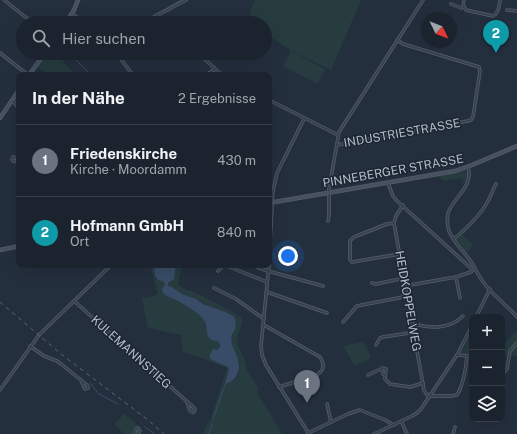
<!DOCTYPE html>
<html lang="de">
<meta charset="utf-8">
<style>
:root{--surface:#1b232e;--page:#242b36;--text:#f1f3f6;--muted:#a0a4aa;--line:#39404a;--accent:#8ab4f8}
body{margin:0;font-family:"Public Sans",sans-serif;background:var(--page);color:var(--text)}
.controls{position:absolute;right:12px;bottom:12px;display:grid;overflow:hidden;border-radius:8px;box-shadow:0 4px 16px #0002}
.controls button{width:36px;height:36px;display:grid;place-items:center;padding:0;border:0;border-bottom:1px solid var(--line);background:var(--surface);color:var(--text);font:20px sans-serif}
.compass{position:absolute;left:421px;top:12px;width:36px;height:36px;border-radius:50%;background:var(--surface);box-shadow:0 4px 16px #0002;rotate:133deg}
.you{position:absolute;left:288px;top:256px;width:14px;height:14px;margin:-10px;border:3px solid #fff;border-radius:50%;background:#1a73e8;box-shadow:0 0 0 6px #1a73e833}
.badge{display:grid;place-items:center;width:26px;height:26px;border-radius:50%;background:var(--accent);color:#fff;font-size:13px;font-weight:700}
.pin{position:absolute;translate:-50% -33px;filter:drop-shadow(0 1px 2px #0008)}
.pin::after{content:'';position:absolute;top:21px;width:14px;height:12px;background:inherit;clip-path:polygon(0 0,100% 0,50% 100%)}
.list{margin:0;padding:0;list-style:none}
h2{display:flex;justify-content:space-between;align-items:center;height:52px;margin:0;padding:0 16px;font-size:17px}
h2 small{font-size:13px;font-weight:400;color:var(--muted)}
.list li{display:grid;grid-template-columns:26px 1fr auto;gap:12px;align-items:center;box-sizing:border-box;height:72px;padding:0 16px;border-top:1px solid var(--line)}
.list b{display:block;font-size:15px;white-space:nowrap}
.list p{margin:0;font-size:13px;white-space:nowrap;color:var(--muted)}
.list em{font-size:13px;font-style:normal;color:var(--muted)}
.icon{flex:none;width:22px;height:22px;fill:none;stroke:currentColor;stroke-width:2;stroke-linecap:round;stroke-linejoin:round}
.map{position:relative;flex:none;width:517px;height:434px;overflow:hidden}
.search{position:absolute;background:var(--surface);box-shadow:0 4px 16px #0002;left:16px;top:16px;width:256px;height:44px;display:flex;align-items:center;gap:10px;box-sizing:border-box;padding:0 14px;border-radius:22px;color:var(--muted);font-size:15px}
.panel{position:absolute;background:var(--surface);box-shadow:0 4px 16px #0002;left:16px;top:72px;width:256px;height:196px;border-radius:8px}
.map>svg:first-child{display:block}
.green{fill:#263c3f}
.water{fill:#394c67}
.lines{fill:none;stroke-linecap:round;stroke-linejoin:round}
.stream{stroke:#394c67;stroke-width:1}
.street-casing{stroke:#565f6c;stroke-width:3.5}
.secondary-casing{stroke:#565f6c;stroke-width:4.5}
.street{stroke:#38414e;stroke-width:2}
.secondary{stroke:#465061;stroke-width:3}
.rail{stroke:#5a6575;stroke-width:1;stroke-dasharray:4 4;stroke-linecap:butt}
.labels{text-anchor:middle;stroke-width:3;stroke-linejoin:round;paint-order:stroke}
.street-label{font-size:12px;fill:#b4bcc9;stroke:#1d2633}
</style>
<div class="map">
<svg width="517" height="434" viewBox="0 0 517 434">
<rect width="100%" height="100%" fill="#242f3e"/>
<g class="green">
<path d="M256 0H361L331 70 290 50 265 33V23H250L249 22 252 5Z"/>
<path d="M291 51 325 69 318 84 283 66Z"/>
<path d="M48 53H54L77 75H48L37 67Z"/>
<path d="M464 170 468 173C469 180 466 180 463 184L462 183 464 180 461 178 443 181 442 179H440L438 176Z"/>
<path d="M462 234 473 245V246L466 253 457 240 458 238Z"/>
<path d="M150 265H154L158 280 165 282V285L163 287 165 295 194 310 205 322 206 326 220 344C219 349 214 356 212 360L228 367 229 369 226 385 228 382 233 381 237 377 240 366 239 361 234 351 231 341 233 332 235 330 236 322 196 299 182 294 173 287 168 286V283C175 279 175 273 176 265H182L178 283C181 290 188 290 194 292 211 300 227 309 243 318L238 336 237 343 245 361 247 370 258 388 257 392 282 434H202L211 418 227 368 211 362 205 359 183 352 181 335 148 328 142 298 154 296 158 293Z"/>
<path d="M472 330V354H461Z"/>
<path d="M517 330V356H502V346Z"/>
<path d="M362 342 367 347 371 358 355 366 343 346Z"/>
<path d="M124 414 136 423 137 426 134 429 133 434H124L114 424Z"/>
</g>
<path class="water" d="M154 265H176L174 279 168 283V286L172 287 182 294 196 299 203 304 225 312 233 316 235 319 236 322 235 330C222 345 249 359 235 378 233 382 228 382 225 385L229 369 228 367 212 360 210 358V354L213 349 217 350 220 347V344L217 341C204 340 209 331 205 322 199 311 176 300 165 295 162 291 161 289 165 285L164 282 158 280 155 275Z"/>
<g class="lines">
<g class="stream">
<path d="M140 23 181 0"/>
<path d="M69 53 91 75"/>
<path d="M38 66 46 54"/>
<path d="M18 94 19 93"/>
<path d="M16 97 18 95"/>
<path d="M90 383 99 394 118 404"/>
<path d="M213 419 225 385"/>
<path d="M141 422 142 423"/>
<path d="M144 426 149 430 155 434"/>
<path d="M208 434 211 430 212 424"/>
</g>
<g class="street-casing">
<g id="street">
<path d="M4 0 33 23"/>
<path d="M464 0C463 5 463 6 466 10L493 16C499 13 499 6 500 0"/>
<path d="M451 4 461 8 464 7"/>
<path d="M507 10 517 11"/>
<path d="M72 14 86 23"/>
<path d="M157 15 165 23"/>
<path d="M143 23 186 0"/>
<path d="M0 53 28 75"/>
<path d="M116 53 133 75"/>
<path d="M198 53 222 75"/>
<path d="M206 75 215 69"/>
<path d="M12 100 19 108"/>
<path d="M269 100 338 135"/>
<path d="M337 145 468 121 471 120 473 117 480 71 479 67 476 66 403 44 397 40"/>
<path d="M19 161 16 158 13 157 12 159 13 161 19 162"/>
<path d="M468 167C474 187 454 196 448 213 447 219 447 225 449 231 454 243 465 253 472 263 475 267 476 271 478 274 483 283 494 295 502 302 507 308 512 310 517 317"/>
<path d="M388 183 393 196 397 201 473 270 471 272 456 277 410 285"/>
<path d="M269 190 273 191"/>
<path d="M403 205 396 216 394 223 424 390 428 397"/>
<path d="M328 221 329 216V189L339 132 423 0"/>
<path d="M394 223 387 224 354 237 350 241V260L352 262 400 254"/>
<path d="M454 239C467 228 480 216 488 201 491 196 493 189 496 184"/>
<path d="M269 260 273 191 277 173 304 119"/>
<path d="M255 265 259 268 268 271 323 286"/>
<path d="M269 265 261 346 262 355 266 365 309 434"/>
<path d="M218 271 224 265 227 266 267 282"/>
<path d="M456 277 460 298"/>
<path d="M372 283 376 284 405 278"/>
<path d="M214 288 236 299 264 319"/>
<path d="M267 292 327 313"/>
<path d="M74 301 191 405 195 409 194 412H192L190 411 187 402"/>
<path d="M476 317 490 289"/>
<path d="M343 322 357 306 408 296"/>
<path d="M413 324C431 328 449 330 463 316"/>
<path d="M264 325 320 357C325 365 324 370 317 375L279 387"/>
<path d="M376 345 380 338 383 337 409 333H414"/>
<path d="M30 346 44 356 57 361 61 364 87 385 88 387V388"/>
<path d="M457 355 469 356"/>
<path d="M382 369 383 374 385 375"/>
<path d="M502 372 505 371 507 369 510 351 517 343"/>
<path d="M368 375 383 368 386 369 385 379 390 384 410 387 423 383"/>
<path d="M81 380 84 388 85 389 88 388"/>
<path d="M0 390 39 335 111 265"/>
<path d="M430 394 432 396H451L457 395C463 385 466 367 467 356"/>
<path d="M327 404 331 422"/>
<path d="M401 421 407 434"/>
<path d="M308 433 348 414 360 410 385 420 394 425"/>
<path d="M135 434 136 429 138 428 140 431 137 434"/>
<path d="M374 434 412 416 417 413 421 409 457 355 472 326"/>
<path d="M453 434 455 427"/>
</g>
</g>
<g class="secondary-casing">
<g id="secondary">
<path d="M66 23 74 10 78 0"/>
<path d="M29 75 45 53"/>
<path d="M0 118 19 90"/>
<path d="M269 203 455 171 472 165 517 146"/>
<path d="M0 250 19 246"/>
</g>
</g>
<use href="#street" class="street"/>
<use href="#secondary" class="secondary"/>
<path class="rail" d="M0 302 61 354 148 420 164 434"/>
</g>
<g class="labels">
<g class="street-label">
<text transform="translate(402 133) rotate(-10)" y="4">INDUSTRIESTRASSE</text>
<text transform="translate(393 171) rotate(-10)" y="4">PINNEBERGER STRASSE</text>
<text transform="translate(408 301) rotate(80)" y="4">HEIDKOPPELWEG</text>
<text transform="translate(131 352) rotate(42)" y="4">KULEMANNSTIEG</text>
</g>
</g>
</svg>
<div class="controls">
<button>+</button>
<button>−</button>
<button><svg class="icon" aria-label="layers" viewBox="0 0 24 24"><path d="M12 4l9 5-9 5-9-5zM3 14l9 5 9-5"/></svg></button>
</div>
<svg class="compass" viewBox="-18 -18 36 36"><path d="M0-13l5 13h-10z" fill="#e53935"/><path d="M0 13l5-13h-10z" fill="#a0a4aa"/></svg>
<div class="you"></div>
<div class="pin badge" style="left:307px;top:403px;background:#6b7280">1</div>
<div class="pin badge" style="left:496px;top:53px;background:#0f9aa8">2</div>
<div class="search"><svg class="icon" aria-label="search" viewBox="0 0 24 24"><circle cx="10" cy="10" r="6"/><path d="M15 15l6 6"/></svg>Hier suchen</div>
<section class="panel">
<h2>In der Nähe<small>2 Ergebnisse</small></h2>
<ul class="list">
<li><span class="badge" style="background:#6b7280">1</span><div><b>Friedenskirche</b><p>Kirche · Moordamm</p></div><em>430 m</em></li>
<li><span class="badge" style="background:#0f9aa8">2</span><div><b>Hofmann GmbH</b><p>Ort</p></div><em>840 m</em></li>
</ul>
</section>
</div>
